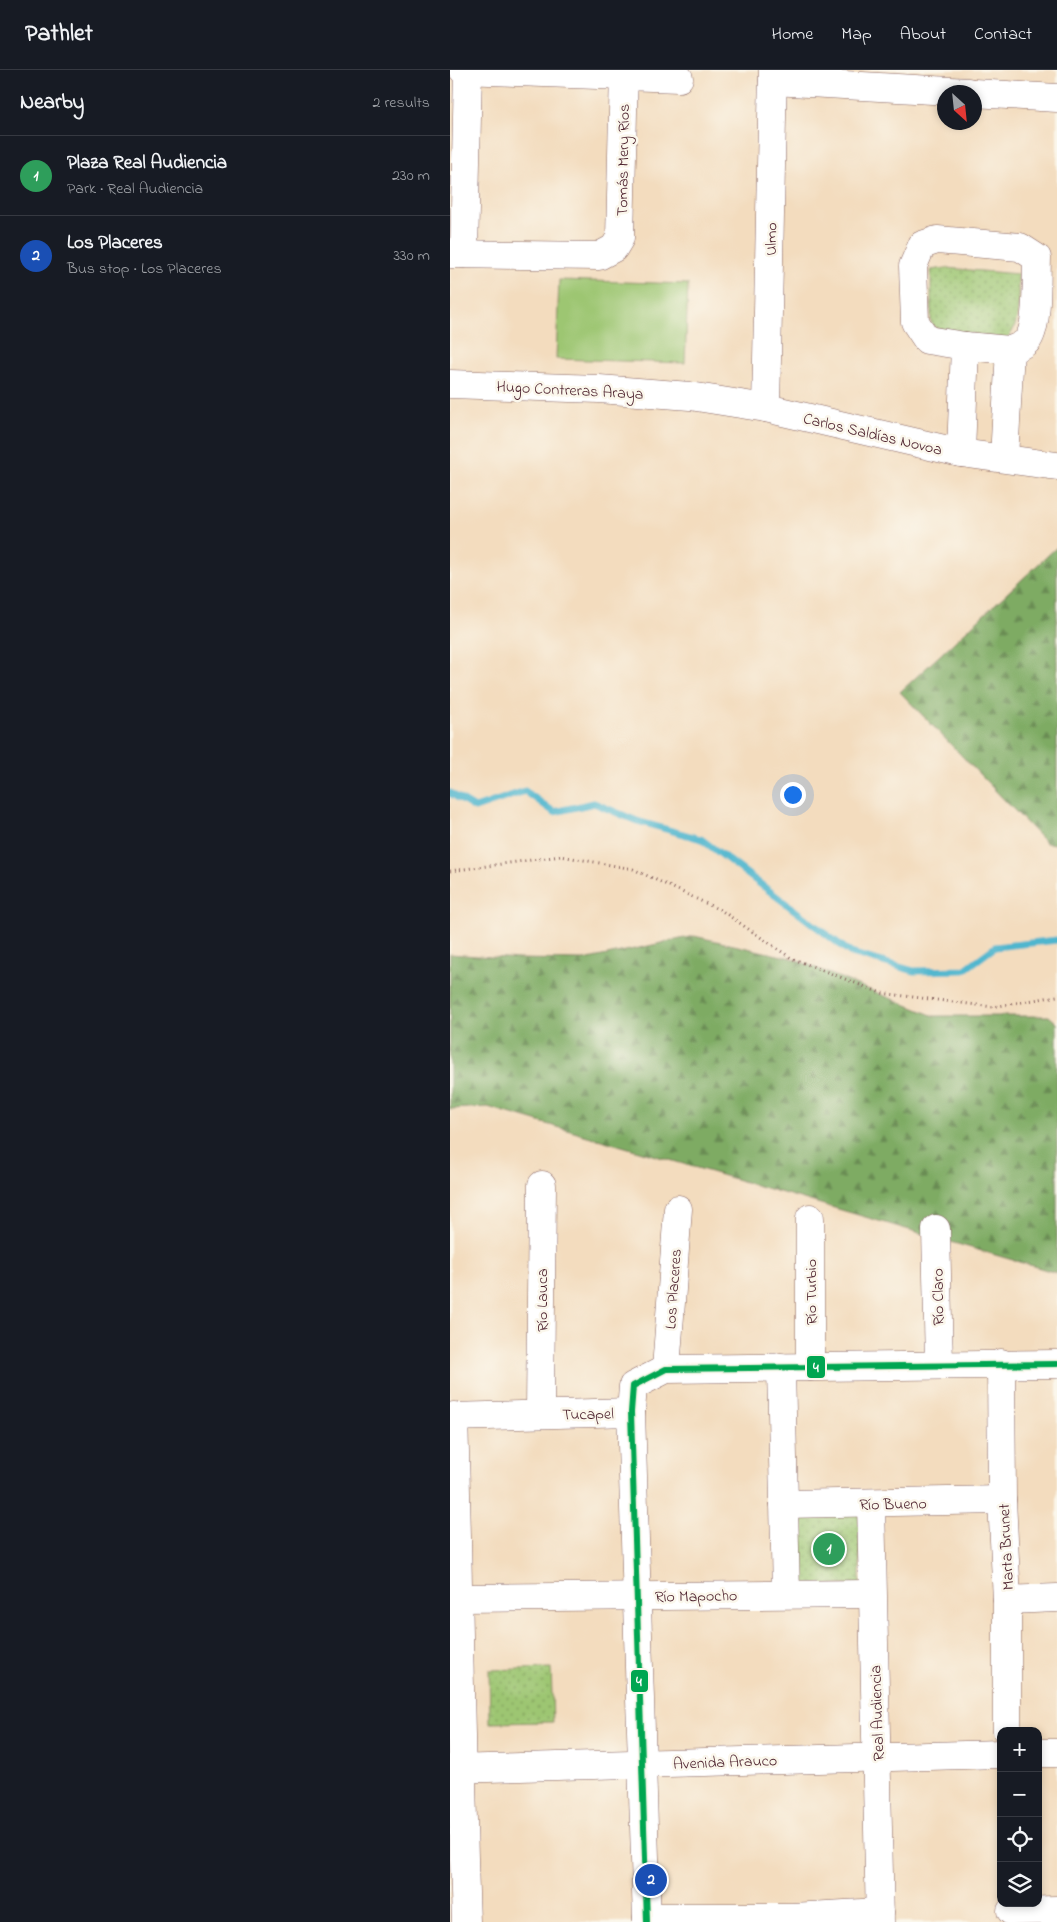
<!DOCTYPE html>
<meta charset="utf-8">
<style>
:root{--surface:#171b24;--page:#20242c;--text:#f1f3f6;--muted:#9ea1a6;--line:#363941;--accent:#2563eb}
body{margin:0;font-family:"Indie Flower",sans-serif;background:var(--page);color:var(--text)}
.controls{position:absolute;right:15px;bottom:15px;display:grid;overflow:hidden;border-radius:10px;box-shadow:0 2px 8px #0003}
.controls button{width:45px;height:45px;display:grid;place-items:center;padding:0;border:0;border-bottom:1px solid var(--line);background:var(--surface);color:var(--text);font:25px sans-serif}
.compass{position:absolute;left:487px;top:15px;width:45px;height:45px;border-radius:50%;background:var(--surface);box-shadow:0 2px 8px #0003;rotate:153deg}
.you{position:absolute;left:342px;top:724px;width:18px;height:18px;margin:-12px;border:4px solid #fff;border-radius:50%;background:#1a73e8;box-shadow:0 0 0 8px #1a73e833}
.badge{display:grid;place-items:center;width:32px;height:32px;border-radius:50%;background:var(--accent);color:#fff;font-size:16px;font-weight:700}
.pin{position:absolute;translate:-50% -50%;border:2px solid #fff;box-shadow:0 1px 5px #0006}
.list{margin:0;padding:0;list-style:none}
h2{display:flex;justify-content:space-between;align-items:center;height:65px;margin:0;padding:0 20px;font-size:21px}
h2 small{font-size:16px;font-weight:400;color:var(--muted)}
.list li{display:grid;grid-template-columns:32px 1fr auto;gap:15px;align-items:center;box-sizing:border-box;height:80px;padding:0 20px;border-top:1px solid var(--line)}
.list b{display:block;font-size:19px;white-space:nowrap}
.list p{margin:0;font-size:16px;white-space:nowrap;color:var(--muted)}
.list em{font-size:16px;font-style:normal;color:var(--muted)}
.icon{flex:none;width:28px;height:28px;fill:none;stroke:currentColor;stroke-width:2;stroke-linecap:round;stroke-linejoin:round}
.map{position:relative;flex:none;width:607px;height:1852px;overflow:hidden}
header{display:flex;align-items:center;gap:30px;box-sizing:border-box;height:70px;padding:0 25px;background:var(--surface);border-bottom:1px solid var(--line)}
header strong{font-size:24px}
nav{display:flex;gap:28px;margin-inline-start:auto;font-size:18px}
main{display:flex}
aside{flex:1;background:var(--surface)}
.map>svg:first-child{display:block}
.green{fill:url(#green-dots);stroke:#74724e}
.forest{fill:url(#forest-firs);stroke:#646548}
.pitch{fill:#9dc672;stroke:#74724e}
.lines{fill:none;stroke-linecap:round;stroke-linejoin:round}
.stream{stroke:#50b6ce;stroke-width:7}
.minor-casing{stroke:#85615e;stroke-width:29}
.path{stroke:#85615e;stroke-width:3;stroke-dasharray:1 4;stroke-linecap:butt}
.minor{stroke:#fff;stroke-width:28}
.bus-1-casing{stroke:#fbf7ec;stroke-width:10}
.bus-1{stroke:#00a651;stroke-width:6}
.labels{text-anchor:middle;stroke-width:5;stroke-linejoin:round;paint-order:stroke}
.street-label{font-size:16px;fill:#4a1f2b;stroke:#fbf7ec}
.line-badge{stroke:#fbf7ec;stroke-width:2}
.badge-label{font-size:14px;text-anchor:middle;font-weight:bold;fill:#fff}
</style>
<header>
<strong>Pathlet</strong>
<nav><a>Home</a><a>Map</a><a>About</a><a>Contact</a></nav>
</header>
<main>
<aside>
<h2>Nearby<small>2 results</small></h2>
<ul class="list">
<li><span class="badge" style="background:#2e9e5b">1</span><div><b>Plaza Real Audiencia</b><p>Park · Real Audiencia</p></div><em>230 m</em></li>
<li><span class="badge" style="background:#1a4fb4">2</span><div><b>Los Placeres</b><p>Bus stop · Los Placeres</p></div><em>330 m</em></li>
</ul>
</aside>
<div class="map">
<svg width="607" height="1852" viewBox="0 0 607 1852">
<defs>
<pattern id="green-dots" width="8" height="8" patternUnits="userSpaceOnUse" patternTransform="scale(1.25)"><rect width="8" height="8" fill="#9dc672"/><path d="M2 2h.1M6 6h.1" fill="none" stroke="#82a05e" stroke-width="1.8" stroke-linecap="round"/></pattern>
<pattern id="forest-firs" width="22" height="20" patternUnits="userSpaceOnUse" patternTransform="scale(1.25)"><rect width="22" height="20" fill="#7eab64"/><path d="M5 1l3.5 6h-7zM16 11l3.5 6h-7z" fill="#698b53"/></pattern>
</defs>
<rect width="100%" height="100%" fill="#fbf7ec"/>
<filter id="ink" filterUnits="userSpaceOnUse"><feTurbulence type="fractalNoise" baseFrequency=".02" numOctaves="2"/><feDisplacementMap in="SourceGraphic" scale="10" xChannelSelector="R" yChannelSelector="G"/><feConvolveMatrix kernelMatrix="1 2 1 2 8 2 1 2 1" color-interpolation-filters="sRGB"/></filter>
<filter id="wash" filterUnits="userSpaceOnUse"><feTurbulence type="fractalNoise" baseFrequency=".0096" numOctaves="4" result="noise"/><feDisplacementMap in="SourceGraphic" scale="20" xChannelSelector="R" yChannelSelector="G"/><feGaussianBlur stdDeviation="1.12" result="paint"/><feColorMatrix in="noise" values="0 0 0 0 0 0 0 0 0 0 0 0 0 0 0 0 0 1.4 0 .05"/><feComposite in="paint" operator="in"/></filter>
<g filter="url(#wash)">
<rect width="100%" height="100%" fill="#f3dcbe"/>
<g class="green">
<path d="M496 198 568 204C567 224 573 255 556 269L486 258 481 253V200Z"/>
<rect x="347" y="1442" width="63" height="73"/>
<path d="M101 1598 103 1652 40 1653 39 1600Z"/>
</g>
<g class="forest">
<path d="M607 477V774L596 773 450 622Z"/>
<path d="M244 866 341 888 484 946H599L607 953V1203L38 1037 0 1039V884L69 889 134 890Z"/>
</g>
<path class="pitch" d="M109 210 238 214 235 293 106 289Z"/>
<g class="lines">
<path class="stream" d="M0 723 25 738 75 721 104 742 144 733 187 751 251 769 401 883 464 901 514 900 545 877 607 870"/>
</g>
</g>
<g filter="url(#ink)">
<g class="lines">
<g class="minor-casing">
<g id="minor">
<path d="M13 0 229 8"/>
<path d="M323 11 518 22"/>
<path d="M524 23 607 28"/>
<path d="M487 170 570 177 587 188C586 207 589 257 577 271 573 275 566 278 560 280L515 276 477 270 465 252 463 196 472 175Z"/>
<path d="M0 184 149 186 164 178 170 168 174 0"/>
<path d="M14 184 18 0"/>
<path d="M0 314 149 319 240 326 316 338 511 383 607 396"/>
<path d="M316 338 323 0"/>
<path d="M511 383 515 276"/>
<path d="M554 388 560 280"/>
<path d="M360 1148V1297"/>
<path d="M486 1159 489 1295"/>
<path d="M551 1293 552 1430 557 1530V1661"/>
<path d="M331 1297 336 1524"/>
<path d="M216 1299 228 1139"/>
<path d="M90 1344 92 1115"/>
<path d="M4 1346C9 1515 10 1684 16 1852"/>
<path d="M0 1347 181 1342"/>
<path d="M421 1433 430 1852"/>
<path d="M334 1434 552 1430"/>
<path d="M9 1528 422 1524"/>
<path d="M557 1530 607 1528"/>
<path d="M588 1683H607"/>
<path d="M0 1699 551 1684"/>
<path d="M561 1841 607 1840"/>
<path d="M197 1847H342L430 1842"/>
<path d="M197 1852 181 1342 183 1316 216 1299 607 1294"/>
</g>
</g>
<path class="path" d="M0 801 111 786 183 799 272 841 341 888 431 923 543 937 607 926"/>
<use href="#minor" class="minor"/>
<g class="bus-1-casing">
<path id="bus-1" d="M197 1852 181 1342 183 1316 216 1299 607 1294"/>
</g>
<use href="#bus-1" class="bus-1"/>
</g>
</g>
<g class="labels">
<g class="street-label">
<text transform="translate(172 90) rotate(-89)" y="6">Tomás Mery Ríos</text>
<text transform="translate(320 169) rotate(-89)" y="6">Ulmo</text>
<text transform="translate(120 319) rotate(3)" y="6">Hugo Contreras Araya</text>
<text transform="translate(423 363) rotate(13)" y="6">Carlos Saldías Novoa</text>
<text transform="translate(222 1219) rotate(-86)" y="6">Los Placeres</text>
<text transform="translate(360 1222) rotate(-90)" y="6">Río Turbio</text>
<text transform="translate(487 1227) rotate(-91)" y="6">Río Claro</text>
<text transform="translate(91 1230) rotate(-90)" y="6">Río Lauca</text>
<text transform="translate(138 1343) rotate(-1)" y="6">Tucapel</text>
<text transform="translate(443 1433) rotate(-1)" y="6">Río Bueno</text>
<text transform="translate(555 1477) rotate(-93)" y="6">Marta Brunet</text>
<text transform="translate(246 1525) rotate(-1)" y="6">Río Mapocho</text>
<text transform="translate(426 1643) rotate(-92)" y="6">Real Audiencia</text>
<text transform="translate(275 1691) rotate(-2)" y="6">Avenida Arauco</text>
</g>
</g>
<g class="line-badge">
<rect x="356" y="1285" width="20" height="24" rx="5" fill="#00a651"/>
<rect x="180" y="1599" width="19" height="24" rx="5" fill="#00a651"/>
</g>
<g class="badge-label">
<text x="366" y="1302">4</text>
<text x="189" y="1616">4</text>
</g>
</svg>
<div class="controls">
<button>+</button>
<button>−</button>
<button><svg class="icon" aria-label="locate" viewBox="0 0 24 24"><circle cx="12" cy="12" r="6"/><path d="M12 2v4M12 18v4M2 12h4M18 12h4"/></svg></button>
<button><svg class="icon" aria-label="layers" viewBox="0 0 24 24"><path d="M12 4l9 5-9 5-9-5zM3 14l9 5 9-5"/></svg></button>
</div>
<svg class="compass" viewBox="-18 -18 36 36"><path d="M0-13l5 13h-10z" fill="#e53935"/><path d="M0 13l5-13h-10z" fill="#9ea1a6"/></svg>
<div class="you"></div>
<div class="pin badge" style="left:379px;top:1479px;background:#2e9e5b">1</div>
<div class="pin badge" style="left:201px;top:1810px;background:#1a4fb4">2</div>
</div>
</main>
